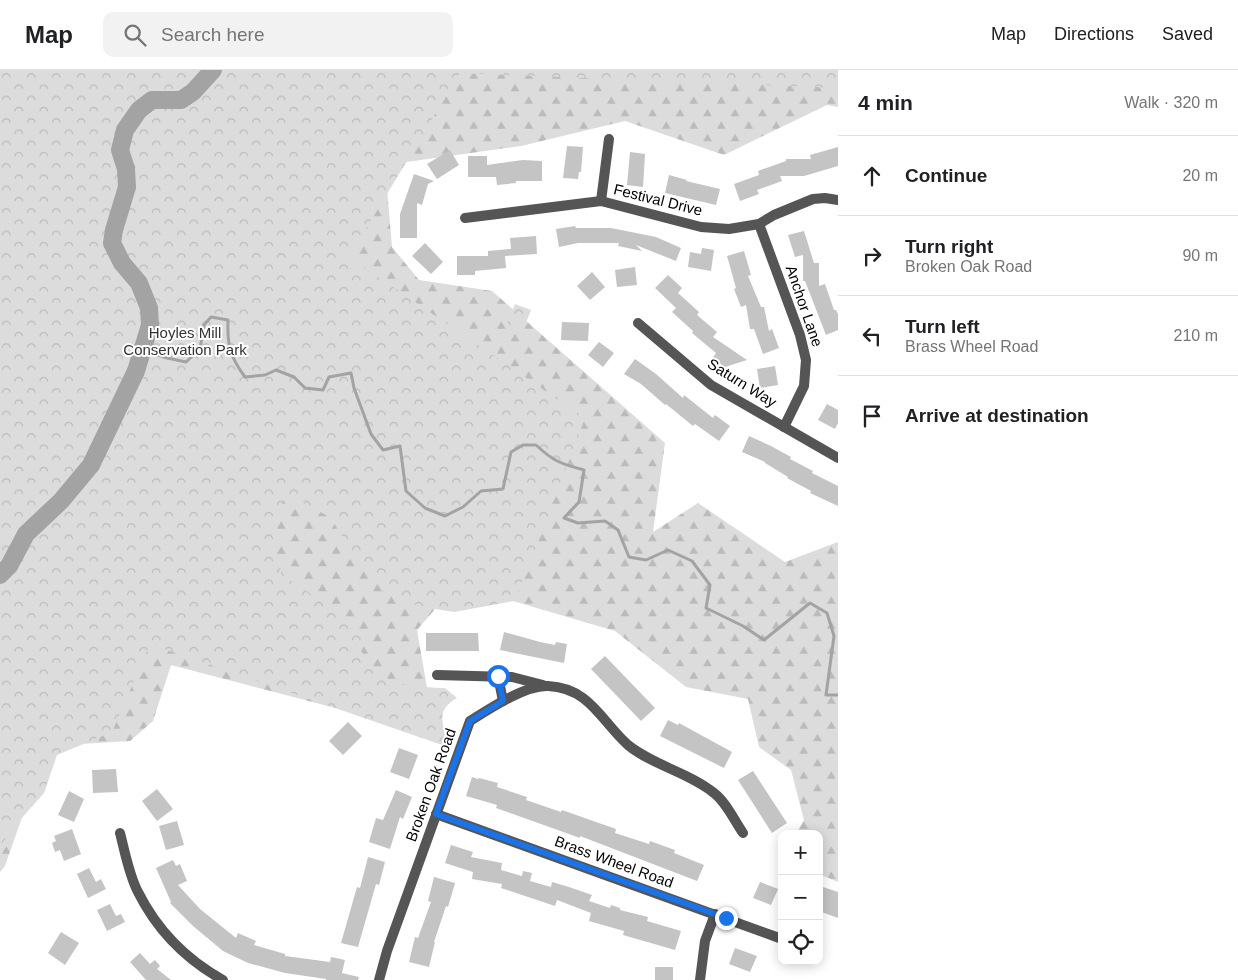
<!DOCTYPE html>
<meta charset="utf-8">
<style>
:root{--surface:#fff;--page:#f2f2f2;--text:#202124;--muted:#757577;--line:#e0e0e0}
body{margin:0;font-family:Arial,sans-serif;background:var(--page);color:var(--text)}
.controls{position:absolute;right:15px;bottom:15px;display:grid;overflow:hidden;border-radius:10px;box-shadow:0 2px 12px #0003}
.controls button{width:45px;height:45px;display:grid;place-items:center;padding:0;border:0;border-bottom:1px solid var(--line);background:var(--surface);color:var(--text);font:25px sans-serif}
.stop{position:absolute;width:15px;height:15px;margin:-11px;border:4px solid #1a73e8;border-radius:50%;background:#fff}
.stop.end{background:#1a73e8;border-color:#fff;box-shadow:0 1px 5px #0008}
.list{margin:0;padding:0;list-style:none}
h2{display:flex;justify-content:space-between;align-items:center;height:65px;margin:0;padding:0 20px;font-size:21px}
h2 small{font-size:16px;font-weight:400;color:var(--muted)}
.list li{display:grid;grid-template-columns:32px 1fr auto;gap:15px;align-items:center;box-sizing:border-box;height:80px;padding:0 20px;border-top:1px solid var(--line)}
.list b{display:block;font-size:19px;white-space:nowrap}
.list p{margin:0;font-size:16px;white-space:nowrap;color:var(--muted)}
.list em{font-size:16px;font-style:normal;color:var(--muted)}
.icon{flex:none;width:28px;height:28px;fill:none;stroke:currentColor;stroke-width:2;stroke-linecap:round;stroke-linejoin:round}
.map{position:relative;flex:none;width:838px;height:910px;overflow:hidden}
header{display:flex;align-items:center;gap:30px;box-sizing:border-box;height:70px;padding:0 25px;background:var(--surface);border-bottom:1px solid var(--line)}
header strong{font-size:24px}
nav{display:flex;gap:28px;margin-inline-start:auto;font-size:18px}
.search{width:350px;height:45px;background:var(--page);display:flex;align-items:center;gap:12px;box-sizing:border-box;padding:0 18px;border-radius:10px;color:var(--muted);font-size:19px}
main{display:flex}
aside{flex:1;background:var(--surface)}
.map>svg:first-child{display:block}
.forest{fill:url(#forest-firs)}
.park{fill:url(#park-crowns)}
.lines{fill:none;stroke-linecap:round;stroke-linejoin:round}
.stream{stroke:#a3a3a3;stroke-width:3}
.river{stroke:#a3a3a3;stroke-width:18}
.building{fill:#c4c4c4}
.street{stroke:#555;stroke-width:10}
.route{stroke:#1a73e8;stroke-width:6}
.labels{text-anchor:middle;stroke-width:4;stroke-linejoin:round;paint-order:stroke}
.street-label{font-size:15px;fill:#000;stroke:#fff}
.park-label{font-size:15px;fill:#333;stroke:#fff}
</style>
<header>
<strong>Map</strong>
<div class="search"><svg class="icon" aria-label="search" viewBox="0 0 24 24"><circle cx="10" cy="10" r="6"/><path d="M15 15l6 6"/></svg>Search here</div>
<nav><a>Map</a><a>Directions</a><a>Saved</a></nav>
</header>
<main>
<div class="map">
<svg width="838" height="910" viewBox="0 0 838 910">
<defs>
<pattern id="forest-firs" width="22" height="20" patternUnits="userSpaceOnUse" patternTransform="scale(1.25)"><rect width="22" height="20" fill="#dcdcdc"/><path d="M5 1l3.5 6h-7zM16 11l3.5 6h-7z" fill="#bbb"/></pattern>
<pattern id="park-crowns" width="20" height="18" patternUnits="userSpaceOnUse" patternTransform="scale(1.25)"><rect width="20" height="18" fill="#dcdcdc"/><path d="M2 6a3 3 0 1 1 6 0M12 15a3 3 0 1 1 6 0" fill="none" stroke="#bbb"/></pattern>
</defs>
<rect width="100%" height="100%" fill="#fff"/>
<path class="forest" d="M0 0H838V37L827 35 724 85 625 51 521 76 385 95 392 177 419 210 492 221 665 373 653 462 698 433 785 492 838 472V812L819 804V764H796L804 750 791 700 759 677 748 629 686 617 615 561 483 522 449 523 417 560 435 664 171 595 153 651 130 671 47 676 5 796 0 802Z"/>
<g class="park">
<path d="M0 0H838V18L460 3 349 187 585 348 529 496 514 531 454 542 429 538 409 533 384 522 355 488 331 448 289 424C267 447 275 478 282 505L339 542 365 568 361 581C369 592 377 602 388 609 399 616 432 618 445 618L457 628C432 642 447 656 445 676L150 574 112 662 57 685 44 723 21 749 0 776Z"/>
<path d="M515 234 531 240 523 260 507 254Z"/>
</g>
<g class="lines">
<path class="stream" d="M142 280 167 288 186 292 200 279 204 255 211 247 228 250C227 275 230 287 245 307L265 305 276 300 294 307 305 318 323 320 329 307 351 303 354 318 371 364 383 380 400 376 406 421 425 438 445 446 463 437 481 421 503 419 511 382 523 375H536C553 391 561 394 584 400L579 432 564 448 578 453 605 451 618 460 629 487 646 490 668 480 692 491 710 515 706 538 743 556 764 570 810 533 827 543 834 566 826 625H838"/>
<path class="river" d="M0 505 9 496 26 464 61 431 91 395 136 301 150 255 149 238 139 213 122 193 112 173 114 160 127 117 126 99 120 80 125 60 139 40 152 30H181L193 22 213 0"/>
</g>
<g class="building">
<path d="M567 76 583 77 581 102H579L578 109 563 108Z"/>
<path d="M838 77V96L804 106H780L782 111 757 120 759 124 740 131 734 114 759 105 758 101 786 91V89H811L810 85Z"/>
<path d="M450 80 459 95 437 109 427 94Z"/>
<path d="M630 82 645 84 643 117 627 115Z"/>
<path d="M468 86H487V95L523 90 542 91V111H516V113L497 115 496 107H468Z"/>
<path d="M414 104 434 111 428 114 422 135 417 133V168H400V144Z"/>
<path d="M669 105 687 110 686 111 720 119 716 135 665 123Z"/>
<path d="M575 156 576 158H611L656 167 681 178 676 191 636 175 642 181 618 176 619 173H578L559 177 556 159Z"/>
<path d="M804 161 814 193H819V216L825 214 834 240H836L838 244V260L826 265 805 211H803V185L795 187 788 165Z"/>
<path d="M536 166 537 184 505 186 506 198 475 201V205H457V186H488V181L511 179 510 168Z"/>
<path d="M425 173 443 192 431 204 412 186Z"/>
<path d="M702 178 714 180 711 201 688 197 690 182 701 184Z"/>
<path d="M744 181 751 205 748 206 761 237H764L769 261 772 259 779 278 763 284 754 259H750L746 235 741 237 734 219 736 218 727 186Z"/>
<path d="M635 197 637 215 617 217 615 200Z"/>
<path d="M592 202 605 217 590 230 577 216Z"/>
<path d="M668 205 682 218 678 223 699 242 697 245 717 262 713 267 747 290 725 297 712 289 716 283 692 263 693 261 672 242 676 238 655 218Z"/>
<path d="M562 252 589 253 588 271 561 270Z"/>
<path d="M599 272 614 283 603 297 588 285Z"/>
<path d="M635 289 656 304 683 328 684 325 713 348 715 345 730 356 719 371 695 354 693 356 666 334 665 335 641 314 624 304Z"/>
<path d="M775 296 778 315 760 318 757 299Z"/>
<path d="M827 334 838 340V353L835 359 818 350Z"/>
<path d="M749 366 771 376 791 387 790 389 813 401 812 403 838 416V436L810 423 811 421 787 408 788 407 765 393V392L742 382Z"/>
<path d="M504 562 540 572 555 575 556 572 567 574 564 593 500 580Z"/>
<path d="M426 563H478L479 581H426Z"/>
<path d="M605 586 655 638 641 651 591 599Z"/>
<path d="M668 650 678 655 679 653 732 682 724 698 660 666Z"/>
<path d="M348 652 362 666 343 685 329 671Z"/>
<path d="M399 678 418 685 409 709 390 702Z"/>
<path d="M116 699 118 722 93 723 92 700Z"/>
<path d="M753 701 787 753 772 763 738 710Z"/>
<path d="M472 707 478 709 479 708 498 713 497 717 527 727 526 730 561 742 562 740 616 759 615 763 649 774 650 771 675 780 674 783 704 795 697 811 580 766V768L496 738 497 735 466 726Z"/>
<path d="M157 719 173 739 157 751 142 731Z"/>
<path d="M396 720 412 727 403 749 400 747 390 779 369 772 376 748 383 750Z"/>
<path d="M69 721 84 729 74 752 58 745Z"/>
<path d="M177 751 184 775 166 780 159 756Z"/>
<path d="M72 759 81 784 64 791 60 780 55 782 52 773 56 771 54 766Z"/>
<path d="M451 775 473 782 471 787 502 793 501 800 522 806 523 801 532 803 530 811 551 817 552 812 569 817 592 825 589 831 610 838 611 835 620 838V840L648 847 647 851 681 861 675 880 623 865 624 861 589 851 591 843 557 830 555 836 501 818 502 814 472 809 473 802 445 793Z"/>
<path d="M368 787 385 792 379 815 376 814 358 877 341 873 357 817 360 818Z"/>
<path d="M173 790 176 796 180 794 187 811 178 815 200 839 236 868 238 863 256 871 254 875 285 884V886L330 892 331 887 345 890 342 903 359 907 358 910H326V909L285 903 248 893 223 881 193 856 170 833 171 832 156 798Z"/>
<path d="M89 798 96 812 101 809 106 819 88 828 77 804Z"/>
<path d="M434 807 455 813 448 837 446 836 434 872H435L429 897 409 892 415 867 418 868 431 832 428 831Z"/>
<path d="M760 812 778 819 771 835 753 828Z"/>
<path d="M823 817 838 822V848L819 841V828Z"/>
<path d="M110 834 116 846 121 844 125 852 107 861 97 840Z"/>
<path d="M61 862 79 873 65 895 48 883Z"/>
<path d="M735 878 757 886 750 902 729 894Z"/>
<path d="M140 883 150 894 155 890 160 896 157 899 171 910H146L130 892Z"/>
<rect x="655" y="897" width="18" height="13"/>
</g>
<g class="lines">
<g class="street">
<path d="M601 131 609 69"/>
<path d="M465 148 601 131 701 157 729 159 759 154 774 145 813 129 825 128 838 130"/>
<path d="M759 154 800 265 806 290 804 316 784 357"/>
<path d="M638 253 711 315 838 388"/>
<path d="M437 605 512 607 543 615"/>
<path d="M498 606 503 631"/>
<path d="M436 744 782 869"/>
<path d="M120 763C125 782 129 805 138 822 157 860 187 890 223 910"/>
<path d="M379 910 387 881 470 651C489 639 525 615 548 616 590 618 601 651 628 675 654 696 688 702 714 723 726 732 734 750 743 763"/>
<path d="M700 910 705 871 715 844"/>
</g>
</g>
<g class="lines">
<path class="route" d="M498 606 503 631 470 651 436 744 726 848"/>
</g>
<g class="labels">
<g class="street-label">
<text transform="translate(658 130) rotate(14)" y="5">Festival Drive</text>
<text transform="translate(804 236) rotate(71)" y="5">Anchor Lane</text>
<text transform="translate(742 313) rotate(32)" y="5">Saturn Way</text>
<text transform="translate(431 715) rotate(-70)" y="5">Broken Oak Road</text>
<text transform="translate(614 792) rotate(20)" y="5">Brass Wheel Road</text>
</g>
<g class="park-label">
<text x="185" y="268">Hoyles Mill<tspan x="185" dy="17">Conservation Park</tspan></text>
</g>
</g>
</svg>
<div class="controls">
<button>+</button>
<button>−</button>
<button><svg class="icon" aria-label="locate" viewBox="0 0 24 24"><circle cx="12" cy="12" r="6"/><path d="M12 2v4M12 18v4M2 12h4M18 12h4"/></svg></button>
</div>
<div class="stop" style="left:498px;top:606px"></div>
<div class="stop end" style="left:726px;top:848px"></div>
</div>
<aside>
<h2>4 min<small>Walk · 320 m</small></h2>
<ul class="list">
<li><svg class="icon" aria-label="ahead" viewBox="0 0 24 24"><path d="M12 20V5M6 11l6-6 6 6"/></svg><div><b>Continue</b></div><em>20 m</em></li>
<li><svg class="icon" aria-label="right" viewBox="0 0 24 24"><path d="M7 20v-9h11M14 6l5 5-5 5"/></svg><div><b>Turn right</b><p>Broken Oak Road</p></div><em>90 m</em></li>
<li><svg class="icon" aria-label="left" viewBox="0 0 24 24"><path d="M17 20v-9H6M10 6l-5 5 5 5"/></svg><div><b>Turn left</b><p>Brass Wheel Road</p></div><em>210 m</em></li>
<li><svg class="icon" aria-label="arrive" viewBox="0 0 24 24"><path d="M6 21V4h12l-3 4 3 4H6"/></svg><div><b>Arrive at destination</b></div></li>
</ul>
</aside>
</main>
